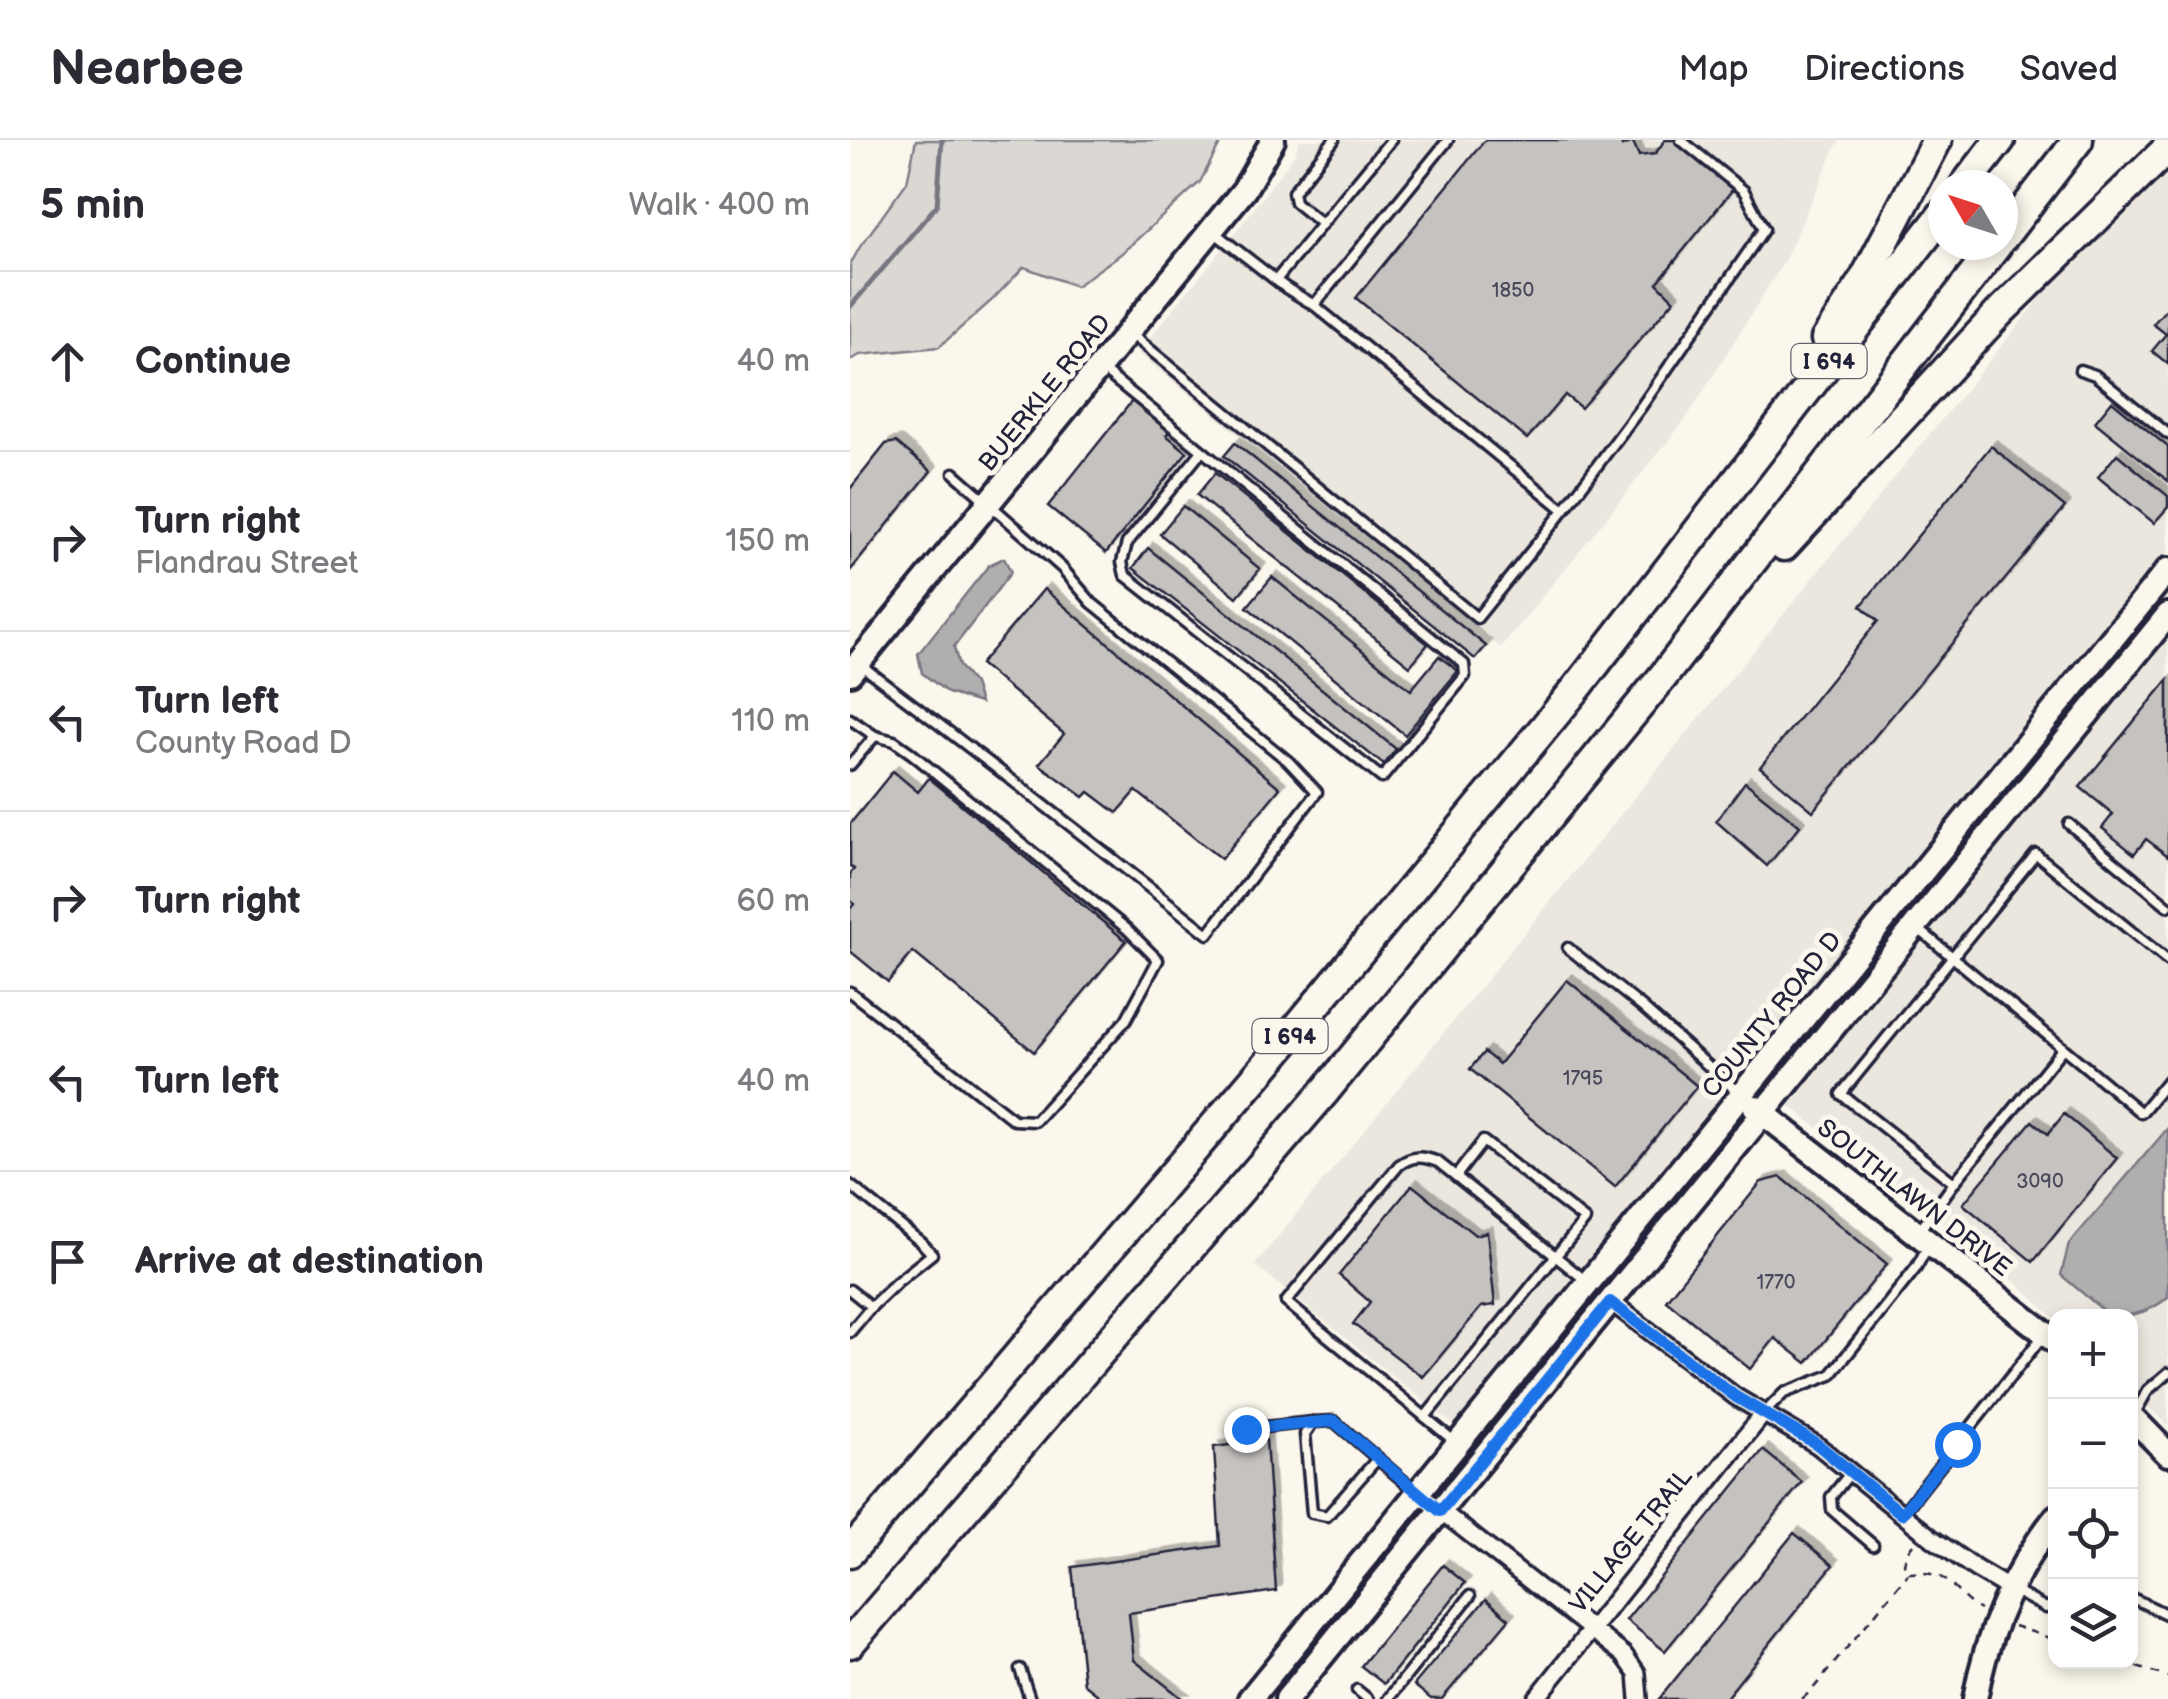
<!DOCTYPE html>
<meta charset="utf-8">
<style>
:root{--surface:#fff;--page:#f2f2f3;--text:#2b2b33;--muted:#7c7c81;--line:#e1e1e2}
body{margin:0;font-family:"Balsamiq Sans",sans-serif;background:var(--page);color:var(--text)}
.controls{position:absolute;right:30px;bottom:30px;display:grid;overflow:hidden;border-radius:20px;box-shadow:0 5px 15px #0003}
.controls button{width:90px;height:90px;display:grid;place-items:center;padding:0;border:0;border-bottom:2px solid var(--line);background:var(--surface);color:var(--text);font:50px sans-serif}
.compass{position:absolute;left:1078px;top:30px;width:90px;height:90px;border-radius:50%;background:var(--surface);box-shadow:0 5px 15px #0003;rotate:309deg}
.stop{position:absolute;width:30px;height:30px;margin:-22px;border:8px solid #1a73e8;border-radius:50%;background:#fff}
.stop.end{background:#1a73e8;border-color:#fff;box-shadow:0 2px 10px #0008}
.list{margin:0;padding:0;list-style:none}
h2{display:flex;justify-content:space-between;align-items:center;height:130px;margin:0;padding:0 40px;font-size:42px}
h2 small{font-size:32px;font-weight:400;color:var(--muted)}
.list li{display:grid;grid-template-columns:65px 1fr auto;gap:30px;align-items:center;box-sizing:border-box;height:180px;padding:0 40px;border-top:2px solid var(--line)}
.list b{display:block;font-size:38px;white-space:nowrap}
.list p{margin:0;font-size:32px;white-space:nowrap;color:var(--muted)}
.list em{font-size:32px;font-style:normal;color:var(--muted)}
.icon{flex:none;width:55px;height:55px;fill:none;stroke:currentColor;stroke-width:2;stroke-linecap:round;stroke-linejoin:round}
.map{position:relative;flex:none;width:1318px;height:1559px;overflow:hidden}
header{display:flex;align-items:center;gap:60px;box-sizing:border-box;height:140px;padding:0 50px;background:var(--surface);border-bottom:2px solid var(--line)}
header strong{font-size:48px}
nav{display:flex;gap:55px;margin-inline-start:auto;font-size:35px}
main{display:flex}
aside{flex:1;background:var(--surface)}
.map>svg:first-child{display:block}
.built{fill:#ebe7df}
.green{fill:#dbd8d3;stroke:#7e7d87;stroke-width:2.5}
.water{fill:#b1aeb0;stroke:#787681;stroke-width:2.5}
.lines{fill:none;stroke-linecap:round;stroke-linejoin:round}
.stream{stroke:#787681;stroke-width:5}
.building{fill:#c6c2c0;stroke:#22223b;stroke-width:2.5;filter:url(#shadow)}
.lane-casing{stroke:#22223b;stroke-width:15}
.street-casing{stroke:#22223b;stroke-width:22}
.secondary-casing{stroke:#22223b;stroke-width:30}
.highway-casing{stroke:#22223b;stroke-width:35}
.path{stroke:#22223b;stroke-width:2.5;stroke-dasharray:8 8;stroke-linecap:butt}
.lane{stroke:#fbf7ec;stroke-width:8}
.street{stroke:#fbf7ec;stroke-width:15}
.secondary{stroke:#fbf7ec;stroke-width:22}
.highway{stroke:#fbf7ec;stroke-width:28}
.route{stroke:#1a73e8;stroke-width:12}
.labels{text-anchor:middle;stroke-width:10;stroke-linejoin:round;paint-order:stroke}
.number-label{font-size:20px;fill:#4b4a5c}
.shield{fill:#fbf7ec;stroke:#636270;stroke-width:2.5}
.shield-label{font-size:22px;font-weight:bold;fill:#22223b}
.street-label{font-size:25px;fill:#22223b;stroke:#fbf7ec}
</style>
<header>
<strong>Nearbee</strong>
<nav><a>Map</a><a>Directions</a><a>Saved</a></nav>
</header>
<main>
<aside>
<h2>5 min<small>Walk · 400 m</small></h2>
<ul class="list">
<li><svg class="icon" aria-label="ahead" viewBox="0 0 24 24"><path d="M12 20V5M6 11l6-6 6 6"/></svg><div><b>Continue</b></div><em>40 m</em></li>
<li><svg class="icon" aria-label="right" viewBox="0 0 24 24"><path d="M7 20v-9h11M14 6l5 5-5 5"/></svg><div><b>Turn right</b><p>Flandrau Street</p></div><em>150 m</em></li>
<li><svg class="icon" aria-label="left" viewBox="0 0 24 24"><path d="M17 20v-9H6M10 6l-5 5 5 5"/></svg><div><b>Turn left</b><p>County Road D</p></div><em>110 m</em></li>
<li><svg class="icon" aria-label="right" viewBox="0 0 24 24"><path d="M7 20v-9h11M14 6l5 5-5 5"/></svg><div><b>Turn right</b></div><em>60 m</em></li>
<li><svg class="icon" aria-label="left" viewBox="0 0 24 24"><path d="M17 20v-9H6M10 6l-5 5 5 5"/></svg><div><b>Turn left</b></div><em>40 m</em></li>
<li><svg class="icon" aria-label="arrive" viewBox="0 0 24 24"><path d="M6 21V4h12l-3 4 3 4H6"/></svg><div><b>Arrive at destination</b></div></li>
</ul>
</aside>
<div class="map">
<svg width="1318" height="1559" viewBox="0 0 1318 1559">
<defs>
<filter id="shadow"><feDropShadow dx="5.5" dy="-5.5" stdDeviation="0" flood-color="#0004"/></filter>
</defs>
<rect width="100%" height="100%" fill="#fbf7ec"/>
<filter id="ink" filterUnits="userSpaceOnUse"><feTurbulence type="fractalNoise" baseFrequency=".01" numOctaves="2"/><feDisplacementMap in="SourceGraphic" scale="20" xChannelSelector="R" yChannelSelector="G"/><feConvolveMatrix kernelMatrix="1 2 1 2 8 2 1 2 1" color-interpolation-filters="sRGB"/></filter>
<g filter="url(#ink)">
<g class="built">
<path d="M450 0H991L986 6 935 120 836 279 651 508 288 213 396 79 444 15Z"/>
<path d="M1318 34V1287L1281 1249 1280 1176H1206L1205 1179 1170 1146 927 956 902 945 616 1295 405 1125 1209 135Z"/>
</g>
<path class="green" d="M66 0H372L350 42 272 113 226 146 174 127 141 161 89 207 10 215 0 220V125L10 107 57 42Z"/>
<g class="water">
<path d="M154 418 161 432 104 507 109 526 124 544 130 563 98 553 72 533 68 514 139 425Z"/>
<path d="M1318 988V1157C1302 1171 1281 1177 1260 1176L1211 1135 1219 1104Z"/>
</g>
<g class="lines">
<path class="stream" d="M0 167 87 65 92 0"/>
</g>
<g class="building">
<path d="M635 0H771L772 6 783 2 789 16 805 14 815 0H826L883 49 807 143 824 160 731 268 715 255 677 299 506 158Z"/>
<path d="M1318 167V224L1302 211 1316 194 1303 184Z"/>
<path d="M282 261 320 291 316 295 337 312 256 413 198 366Z"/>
<path d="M1262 261 1318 307V341L1245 282Z"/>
<path d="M46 302 81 331 0 431V349L36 304Z"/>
<path d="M385 303 636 506 625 519 374 316Z"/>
<path d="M1141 306 1215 367 963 671 910 627 1028 481 1011 466Z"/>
<path d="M1267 314 1318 356V367L1304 383 1248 337Z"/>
<path d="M365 333 578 504 560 526 347 355Z"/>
<path d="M333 366 410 429 387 457 310 394Z"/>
<path d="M298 408 546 609 534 625 283 428Z"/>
<path d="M422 437 561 550 589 516 608 531 555 595 397 467Z"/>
<path d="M194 449 430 648 371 719 286 651 267 673 239 652 234 657 189 624 214 594 130 524Z"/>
<path d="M1318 540V716L1296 699 1284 714 1252 688 1263 674 1230 647Z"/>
<path d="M43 631 68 652 79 638 276 801 184 912 63 812 38 842 0 811V769L4 764 0 760V734L4 729 0 726V684Z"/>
<path d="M895 642 950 686 917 726 866 681Z"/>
<path d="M717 840 847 946 765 1047 620 929 634 912 649 924Z"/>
<path d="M1214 974 1267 1018 1183 1122 1113 1064 1182 981 1198 994Z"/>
<path d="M931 1037 1037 1124 957 1223 925 1198 900 1229 816 1160 911 1042Z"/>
<path d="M562 1045 625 1095 637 1092 645 1165 631 1167 573 1237 503 1184 520 1162 489 1135Z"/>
<path d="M416 1300 426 1451 279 1473 284 1520 333 1559H253L234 1544 222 1427 370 1406 364 1307Z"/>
<path d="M913 1310 952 1342 815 1511 776 1480Z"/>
<path d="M944 1393 983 1425 875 1559H809Z"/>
<path d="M593 1425 615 1443 534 1544 511 1526Z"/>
<path d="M636 1459 659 1479 592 1559H581L564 1545Z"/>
</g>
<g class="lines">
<g class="lane-casing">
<g id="lane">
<path d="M472 84 445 62 443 52 484 0"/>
<path d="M365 93 436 148 464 165 714 370"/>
<path d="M426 140 541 0"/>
<path d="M464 165 598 0"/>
<path d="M281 194 627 478 714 370 791 267 914 89 894 51 831 0"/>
<path d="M253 230 614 524 615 536 532 638 275 435 272 422 277 403 352 311"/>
<path d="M1230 230 1245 235 1318 294"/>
<path d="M12 526C129 614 244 703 358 794L467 652 438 621 242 463 212 428 104 333"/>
<path d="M0 579 25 596 44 601 61 613 277 789 308 820 276 880 185 981 164 980 0 852"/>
<path d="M0 625 25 596"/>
<path d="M1219 684 1318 766"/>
<path d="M1066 787 1213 908"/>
<path d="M718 808 792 867 890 954"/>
<path d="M1104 1043 991 954 1186 714 1318 821"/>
<path d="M0 1045 72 1103 82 1114 47 1142 21 1167 0 1150"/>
<path d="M1070 1090 1104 1043 1213 908 1291 973 1318 940"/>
<path d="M0 1192 21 1167"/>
<path d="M914 1273 934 1253 981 1235 1066 1128 1078 1106"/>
<path d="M1285 1273 1298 1250 1318 1233"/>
<path d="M575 1277 735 1080 633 1001 606 1036"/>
<path d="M396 1289 463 1282"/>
<path d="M604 1301 436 1162 549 1025C563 1015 573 1016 588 1022L735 1140"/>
<path d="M528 1318 477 1376 462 1373 455 1294 463 1282 484 1281 564 1350"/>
<path d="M1001 1332 981 1357 982 1370 1023 1405"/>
<path d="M1052 1374 1192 1197"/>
<path d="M1165 1451 1196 1468 1206 1463"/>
<path d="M1280 1457 1318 1475"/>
<path d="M170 1529 180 1559"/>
<path d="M507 1550 518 1559"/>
<path d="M538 1559 620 1456"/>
</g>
</g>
<g class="street-casing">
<g id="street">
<path d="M761 1162 886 1257 967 1305 1083 1399 1126 1429 1160 1449"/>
<path d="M568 1353 774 1515 787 1533 789 1559"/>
<path d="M686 1559 914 1273"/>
</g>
</g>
<g class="secondary-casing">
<g id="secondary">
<path d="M0 533 394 50 423 0"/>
<path d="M905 967 1206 1202"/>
<path d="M1280 1275 1318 1314"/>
<path d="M400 1559 1318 430"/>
<path d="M437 1559 1318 475"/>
<path d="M1125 1559C1137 1492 1164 1430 1206 1377"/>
</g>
</g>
<g class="highway-casing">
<g id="highway">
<path d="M1115 45 1150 0"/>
<path d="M1153 97 1228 0"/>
<path d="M976 199 1012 144 1087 0"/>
<path d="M934 406 1148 174 1318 8"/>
<path d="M0 1412 423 917 726 549 1093 74"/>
<path d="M0 1503 476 950 811 539 1147 105"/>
</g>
</g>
<g class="path">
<path d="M1063 1404 1057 1412 1054 1424 1059 1433C1104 1430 1099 1452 1130 1470"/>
<path d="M1164 1486 1206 1500"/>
<path d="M1271 1522 1318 1537"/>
<path d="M952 1559 962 1550 1058 1434"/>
</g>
<use href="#lane" class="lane"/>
<use href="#street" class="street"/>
<use href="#secondary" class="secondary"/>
<use href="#highway" class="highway"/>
</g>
</g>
<g class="lines" filter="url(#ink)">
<path class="route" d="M396 1289 484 1281 590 1371 760 1162 886 1257 967 1304 1052 1374 1107 1304"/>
</g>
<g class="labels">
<g class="number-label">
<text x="663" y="157">1850</text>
<text x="733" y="945">1795</text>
<text x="1190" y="1048">3090</text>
<text x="926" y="1149">1770</text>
</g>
<g class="shield">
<rect x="941.5" y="204" width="75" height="34" rx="8"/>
<rect x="402.5" y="879" width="75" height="34" rx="8"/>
</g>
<g class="shield-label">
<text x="979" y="229">I 694</text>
<text x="440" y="904">I 694</text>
</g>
<g class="street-label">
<text transform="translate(194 252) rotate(-51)" y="9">BUERKLE ROAD</text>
<text transform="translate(921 874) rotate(-51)" y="9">COUNTY ROAD D</text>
<text transform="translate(1065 1057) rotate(38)" y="9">SOUTHLAWN DRIVE</text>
<text transform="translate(780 1400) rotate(-51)" y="9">VILLAGE TRAIL</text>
</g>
</g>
</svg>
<div class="controls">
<button>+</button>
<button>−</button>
<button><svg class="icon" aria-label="locate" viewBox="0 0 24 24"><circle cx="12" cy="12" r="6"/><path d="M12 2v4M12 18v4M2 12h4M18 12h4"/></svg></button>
<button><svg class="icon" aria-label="layers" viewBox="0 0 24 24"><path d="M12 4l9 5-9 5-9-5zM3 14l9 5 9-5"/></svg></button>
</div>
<svg class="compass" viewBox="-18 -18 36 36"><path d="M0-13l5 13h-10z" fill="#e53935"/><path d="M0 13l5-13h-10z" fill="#7c7c81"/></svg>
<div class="stop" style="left:1107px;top:1304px"></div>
<div class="stop end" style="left:396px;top:1289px"></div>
</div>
</main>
